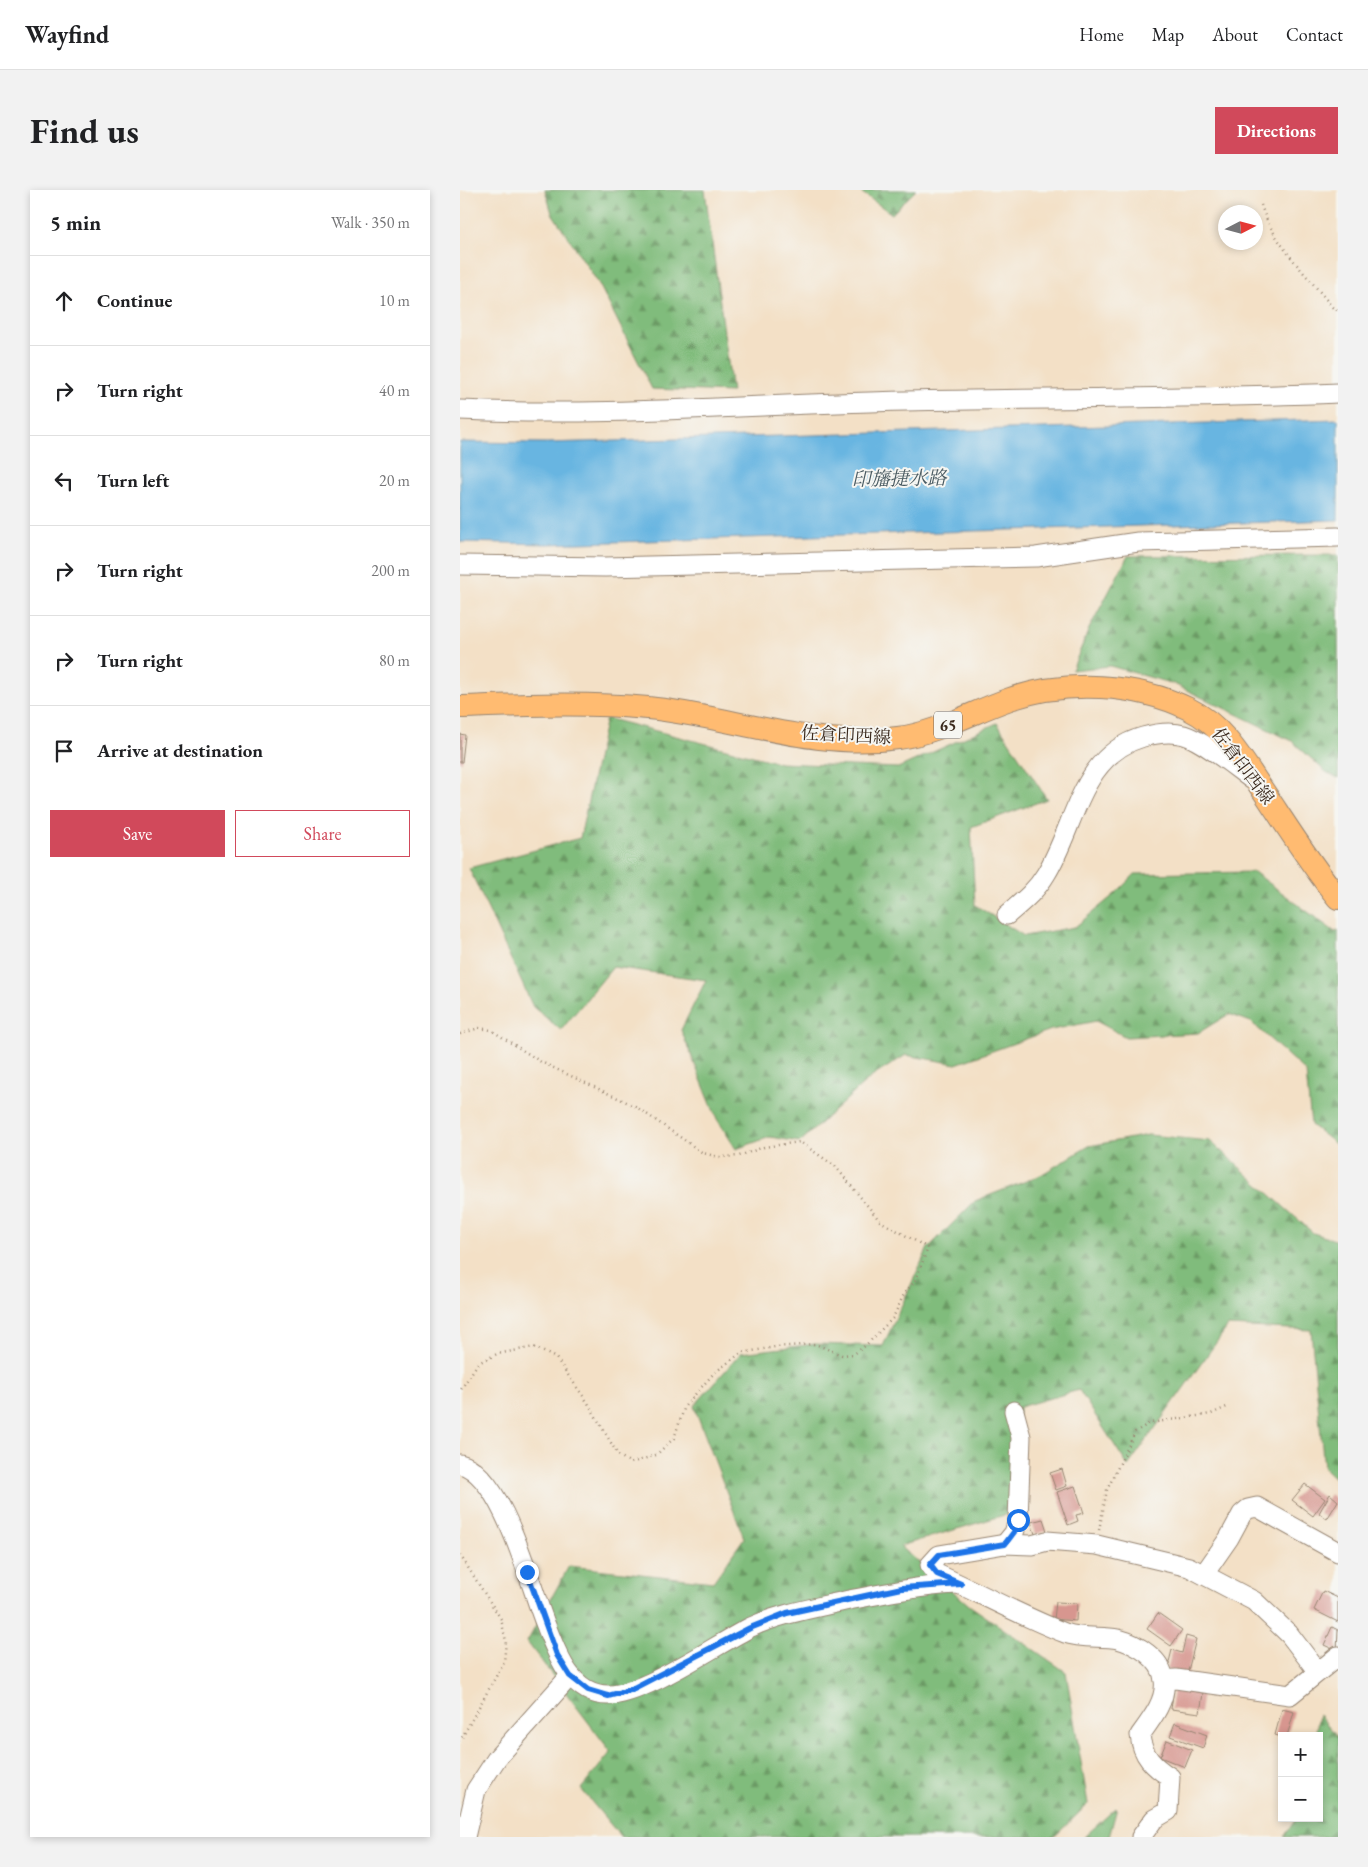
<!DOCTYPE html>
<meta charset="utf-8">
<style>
:root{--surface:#fff;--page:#f2f2f2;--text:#202124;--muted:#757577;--line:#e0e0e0;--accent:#d1495b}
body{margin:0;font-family:"EB Garamond","Noto Serif JP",serif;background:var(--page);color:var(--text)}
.controls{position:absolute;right:15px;bottom:15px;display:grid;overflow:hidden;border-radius:0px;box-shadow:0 2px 8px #0003}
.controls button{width:45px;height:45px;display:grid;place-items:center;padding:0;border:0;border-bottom:1px solid var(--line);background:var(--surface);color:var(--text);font:25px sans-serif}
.compass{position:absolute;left:758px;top:15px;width:45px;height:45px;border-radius:50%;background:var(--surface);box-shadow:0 2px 8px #0003;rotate:84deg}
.stop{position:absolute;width:15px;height:15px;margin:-11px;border:4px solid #1a73e8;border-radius:50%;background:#fff}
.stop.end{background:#1a73e8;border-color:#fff;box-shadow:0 1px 5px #0008}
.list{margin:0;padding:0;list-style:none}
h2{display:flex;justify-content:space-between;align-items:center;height:65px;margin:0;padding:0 20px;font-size:21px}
h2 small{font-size:16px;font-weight:400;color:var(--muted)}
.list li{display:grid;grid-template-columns:32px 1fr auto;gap:15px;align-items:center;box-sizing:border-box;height:90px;padding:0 20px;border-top:1px solid var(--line)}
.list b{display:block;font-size:19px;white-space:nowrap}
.list em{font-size:16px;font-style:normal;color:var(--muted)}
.actions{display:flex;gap:10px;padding:15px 20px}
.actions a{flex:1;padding:11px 0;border:1px solid var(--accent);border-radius:0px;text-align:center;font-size:18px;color:var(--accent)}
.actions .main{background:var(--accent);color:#fff}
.icon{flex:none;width:28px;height:28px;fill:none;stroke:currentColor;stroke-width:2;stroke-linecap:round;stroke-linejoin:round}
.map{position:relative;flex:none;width:878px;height:1647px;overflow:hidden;border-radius:0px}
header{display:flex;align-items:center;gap:30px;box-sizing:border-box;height:70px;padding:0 25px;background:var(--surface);border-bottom:1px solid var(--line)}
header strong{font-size:24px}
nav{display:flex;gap:28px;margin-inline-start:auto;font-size:18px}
.intro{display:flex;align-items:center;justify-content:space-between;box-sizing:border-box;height:120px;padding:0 30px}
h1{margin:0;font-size:35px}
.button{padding:12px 22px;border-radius:0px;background:var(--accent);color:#fff;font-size:18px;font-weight:700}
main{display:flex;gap:30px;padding:0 30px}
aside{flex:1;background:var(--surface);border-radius:0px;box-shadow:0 2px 8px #0003}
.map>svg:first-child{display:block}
.forest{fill:url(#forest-firs);stroke:#5e734c}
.water{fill:#67b5e1;stroke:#517080}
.building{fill:#d7968f}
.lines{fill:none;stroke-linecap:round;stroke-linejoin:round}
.minor-casing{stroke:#978572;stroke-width:21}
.major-casing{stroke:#978572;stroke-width:24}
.path{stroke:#978572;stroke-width:2.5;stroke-dasharray:1 4;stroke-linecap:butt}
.minor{stroke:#fff;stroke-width:19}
.major{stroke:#ffbb71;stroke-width:22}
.route{stroke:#1a73e8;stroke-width:6}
.labels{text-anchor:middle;stroke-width:4;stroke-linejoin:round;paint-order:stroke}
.shield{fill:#f6f6f2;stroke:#73675e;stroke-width:1}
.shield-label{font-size:16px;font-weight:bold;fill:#3b2a1e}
.street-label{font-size:18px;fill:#3b2a1e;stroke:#f6f6f2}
.water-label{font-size:19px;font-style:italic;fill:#4a5b62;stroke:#f6f6f2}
</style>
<header>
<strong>Wayfind</strong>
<nav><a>Home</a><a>Map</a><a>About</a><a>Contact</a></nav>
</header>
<div class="intro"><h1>Find us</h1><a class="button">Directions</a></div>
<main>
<aside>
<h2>5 min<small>Walk · 350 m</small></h2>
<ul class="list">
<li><svg class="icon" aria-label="ahead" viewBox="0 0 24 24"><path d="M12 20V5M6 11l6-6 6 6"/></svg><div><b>Continue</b></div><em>10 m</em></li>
<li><svg class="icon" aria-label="right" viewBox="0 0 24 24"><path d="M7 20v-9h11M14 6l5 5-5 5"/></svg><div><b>Turn right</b></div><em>40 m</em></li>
<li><svg class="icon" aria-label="left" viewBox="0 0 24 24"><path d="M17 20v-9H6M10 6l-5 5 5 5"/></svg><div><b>Turn left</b></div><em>20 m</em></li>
<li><svg class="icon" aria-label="right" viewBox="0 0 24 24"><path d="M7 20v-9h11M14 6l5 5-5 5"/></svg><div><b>Turn right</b></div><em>200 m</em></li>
<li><svg class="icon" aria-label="right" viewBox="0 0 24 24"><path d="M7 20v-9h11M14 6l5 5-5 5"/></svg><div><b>Turn right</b></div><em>80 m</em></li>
<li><svg class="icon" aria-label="arrive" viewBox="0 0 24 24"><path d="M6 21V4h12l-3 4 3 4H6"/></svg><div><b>Arrive at destination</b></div></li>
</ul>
<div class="actions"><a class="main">Save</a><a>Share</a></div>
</aside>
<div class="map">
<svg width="878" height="1647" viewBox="0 0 878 1647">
<defs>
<pattern id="forest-firs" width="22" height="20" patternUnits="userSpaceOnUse" patternTransform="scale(1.25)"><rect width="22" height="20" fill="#80bc7b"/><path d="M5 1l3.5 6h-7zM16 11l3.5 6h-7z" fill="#6a9964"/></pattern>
</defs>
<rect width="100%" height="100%" fill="#f6f6f2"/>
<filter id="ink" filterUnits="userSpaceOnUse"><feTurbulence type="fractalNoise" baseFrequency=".02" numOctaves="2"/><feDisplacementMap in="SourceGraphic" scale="10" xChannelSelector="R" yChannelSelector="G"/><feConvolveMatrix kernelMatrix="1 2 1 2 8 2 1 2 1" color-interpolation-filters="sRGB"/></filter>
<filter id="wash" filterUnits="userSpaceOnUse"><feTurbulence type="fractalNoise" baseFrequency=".0096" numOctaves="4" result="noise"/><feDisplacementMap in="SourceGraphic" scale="20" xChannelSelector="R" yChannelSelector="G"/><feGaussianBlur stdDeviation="1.12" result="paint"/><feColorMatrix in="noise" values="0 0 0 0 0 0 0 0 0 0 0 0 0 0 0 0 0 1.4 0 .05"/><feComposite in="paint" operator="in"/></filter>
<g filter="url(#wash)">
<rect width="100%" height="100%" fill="#f3e0c6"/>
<g class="forest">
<path d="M85 0H245L272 202 192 199 139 94 92 23Z"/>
<path d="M398 0H456L432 24Z"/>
<path d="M878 365V588L866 582 832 551 714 494 650 476 612 480 629 439 668 366Z"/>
<path d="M146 528 320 573 438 578 537 533 587 609 511 637 515 715 564 746 615 737 655 704 675 684 794 682 875 742 878 741V956L851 935 846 882 791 832 769 824 738 843 666 847 636 831 591 840 496 874 446 865 410 888 340 952 310 947 276 959 257 929 221 840 246 790 153 777 101 840 73 817 9 678 120 648Z"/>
<path d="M688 945 750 951 853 1043 878 1051V1291L864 1278 851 1140 768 1136 668 1276 619 1200 559 1217 551 1323 440 1356 509 1415 606 1482 628 1614 594 1647H161L121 1599 151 1562 67 1452 109 1376 253 1392 284 1348 234 1216 281 1163 355 1154 423 1156 468 1058 515 1011 579 986 629 956Z"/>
<path d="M859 1525 878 1547V1647H824L837 1628H859V1546H855Z"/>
<path d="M657 1618 649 1647H624L656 1618Z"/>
</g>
<path class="water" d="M878 229V330L87 354 0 352V252L87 253Z"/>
<g id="blocks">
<g class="building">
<path d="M0 544 5 545 2 572H0Z"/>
<path d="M602 1279 607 1296 596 1300 590 1283Z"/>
<path d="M845 1294 865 1309 853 1326 832 1310Z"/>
<path d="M615 1296 624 1323 616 1325 618 1331 608 1335 597 1302Z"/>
<path d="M870 1304 878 1311 867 1329 859 1323Z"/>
<path d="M583 1329 587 1341 575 1344 571 1332Z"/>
<path d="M863 1401 878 1408V1432L854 1420Z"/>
<path d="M596 1412 617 1413 616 1431 594 1429Z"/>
<path d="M698 1423 722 1440 711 1456 687 1439Z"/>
<path d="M872 1437 878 1440 877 1461 864 1455Z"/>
<path d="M726 1446 736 1449 727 1485 707 1480 712 1460 722 1463Z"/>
<path d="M714 1498 743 1503 740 1523 711 1519Z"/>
<path d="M822 1519 834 1522 827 1546 822 1547 815 1545Z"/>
<path d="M715 1533 747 1545 743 1558 710 1546Z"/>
<path d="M707 1550 732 1560 725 1577 700 1567Z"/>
</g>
</g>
</g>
<g filter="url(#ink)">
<use href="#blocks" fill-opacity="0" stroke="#978572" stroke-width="1"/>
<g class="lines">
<g class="minor-casing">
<g id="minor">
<path d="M0 220C148 227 297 214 446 211 590 208 734 209 878 203"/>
<path d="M0 375 145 377 576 367 678 352 878 347"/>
<path d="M547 725C562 712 576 701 586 684 616 635 620 565 683 547 697 543 711 541 724 545 744 551 776 578 794 591"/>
<path d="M0 1274C43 1284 70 1396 85 1433 96 1461 110 1505 148 1505 182 1506 257 1454 291 1437 322 1423 355 1418 389 1410 425 1403 460 1396 497 1394"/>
<path d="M545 1354 554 1343 558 1330 561 1247 554 1221"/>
<path d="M744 1384 769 1348 782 1324 788 1319 797 1317 878 1362"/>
<path d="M704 1490 716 1489 830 1505 878 1466"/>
<path d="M5 1647 16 1600 37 1568 110 1486"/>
<path d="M681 1647 694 1629 708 1621 710 1587C694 1577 682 1566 680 1545 691 1530 707 1510 704 1490 702 1469 677 1454 658 1449 641 1446 622 1449 605 1443 561 1426 520 1403 477 1384L470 1375 479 1365 545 1354 572 1355 587 1351 637 1355 729 1377 794 1411 829 1444 858 1482"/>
</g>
</g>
<g class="major-casing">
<path id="major" d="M0 517C62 515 126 512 188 518 271 526 354 560 438 548 478 543 512 522 550 509 606 490 676 493 729 519 764 536 783 571 804 602 828 638 851 675 878 708"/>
</g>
<g class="path">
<path d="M801 15C814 55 847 84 872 117L878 121"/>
<path d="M0 844 19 838 31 840 81 872 175 916 243 963 259 967 279 966 304 957 340 952 375 976 420 1031 468 1058 455 1091 444 1104 433 1128 405 1156 394 1164 382 1165 355 1154 315 1157 281 1163 254 1183 225 1216 214 1248 196 1265 171 1273 158 1265 128 1213 96 1168 74 1157 37 1164 18 1173 0 1201"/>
<path d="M639 1340 647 1300 675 1242 690 1233 751 1224 769 1216"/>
<path d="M0 1365 41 1429 46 1451 44 1472 0 1551"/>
</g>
<use href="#minor" class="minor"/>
<use href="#major" class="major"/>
</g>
</g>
<g class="lines" filter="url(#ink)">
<path class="route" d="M67 1382 97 1465 110 1486 128 1500 148 1506 170 1500 290 1438 327 1423 442 1398 501 1394 477 1384 470 1375 479 1365 545 1354 554 1342 558 1330"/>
</g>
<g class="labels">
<rect class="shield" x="474" y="521.5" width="28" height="27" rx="4"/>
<g class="shield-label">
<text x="488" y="541">65</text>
</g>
<g class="street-label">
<text transform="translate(386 545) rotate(3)" y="6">佐倉印西線</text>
<text transform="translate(783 576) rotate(53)" y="6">佐倉印西線</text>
</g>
<g class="water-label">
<text transform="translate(439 288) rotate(-1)" y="7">印旛捷水路</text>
</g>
</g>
</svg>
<div class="controls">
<button>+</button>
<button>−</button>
</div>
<svg class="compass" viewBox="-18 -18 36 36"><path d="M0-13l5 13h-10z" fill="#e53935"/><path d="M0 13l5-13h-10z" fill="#757577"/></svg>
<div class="stop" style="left:558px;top:1330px"></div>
<div class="stop end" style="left:67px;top:1382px"></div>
</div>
</main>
